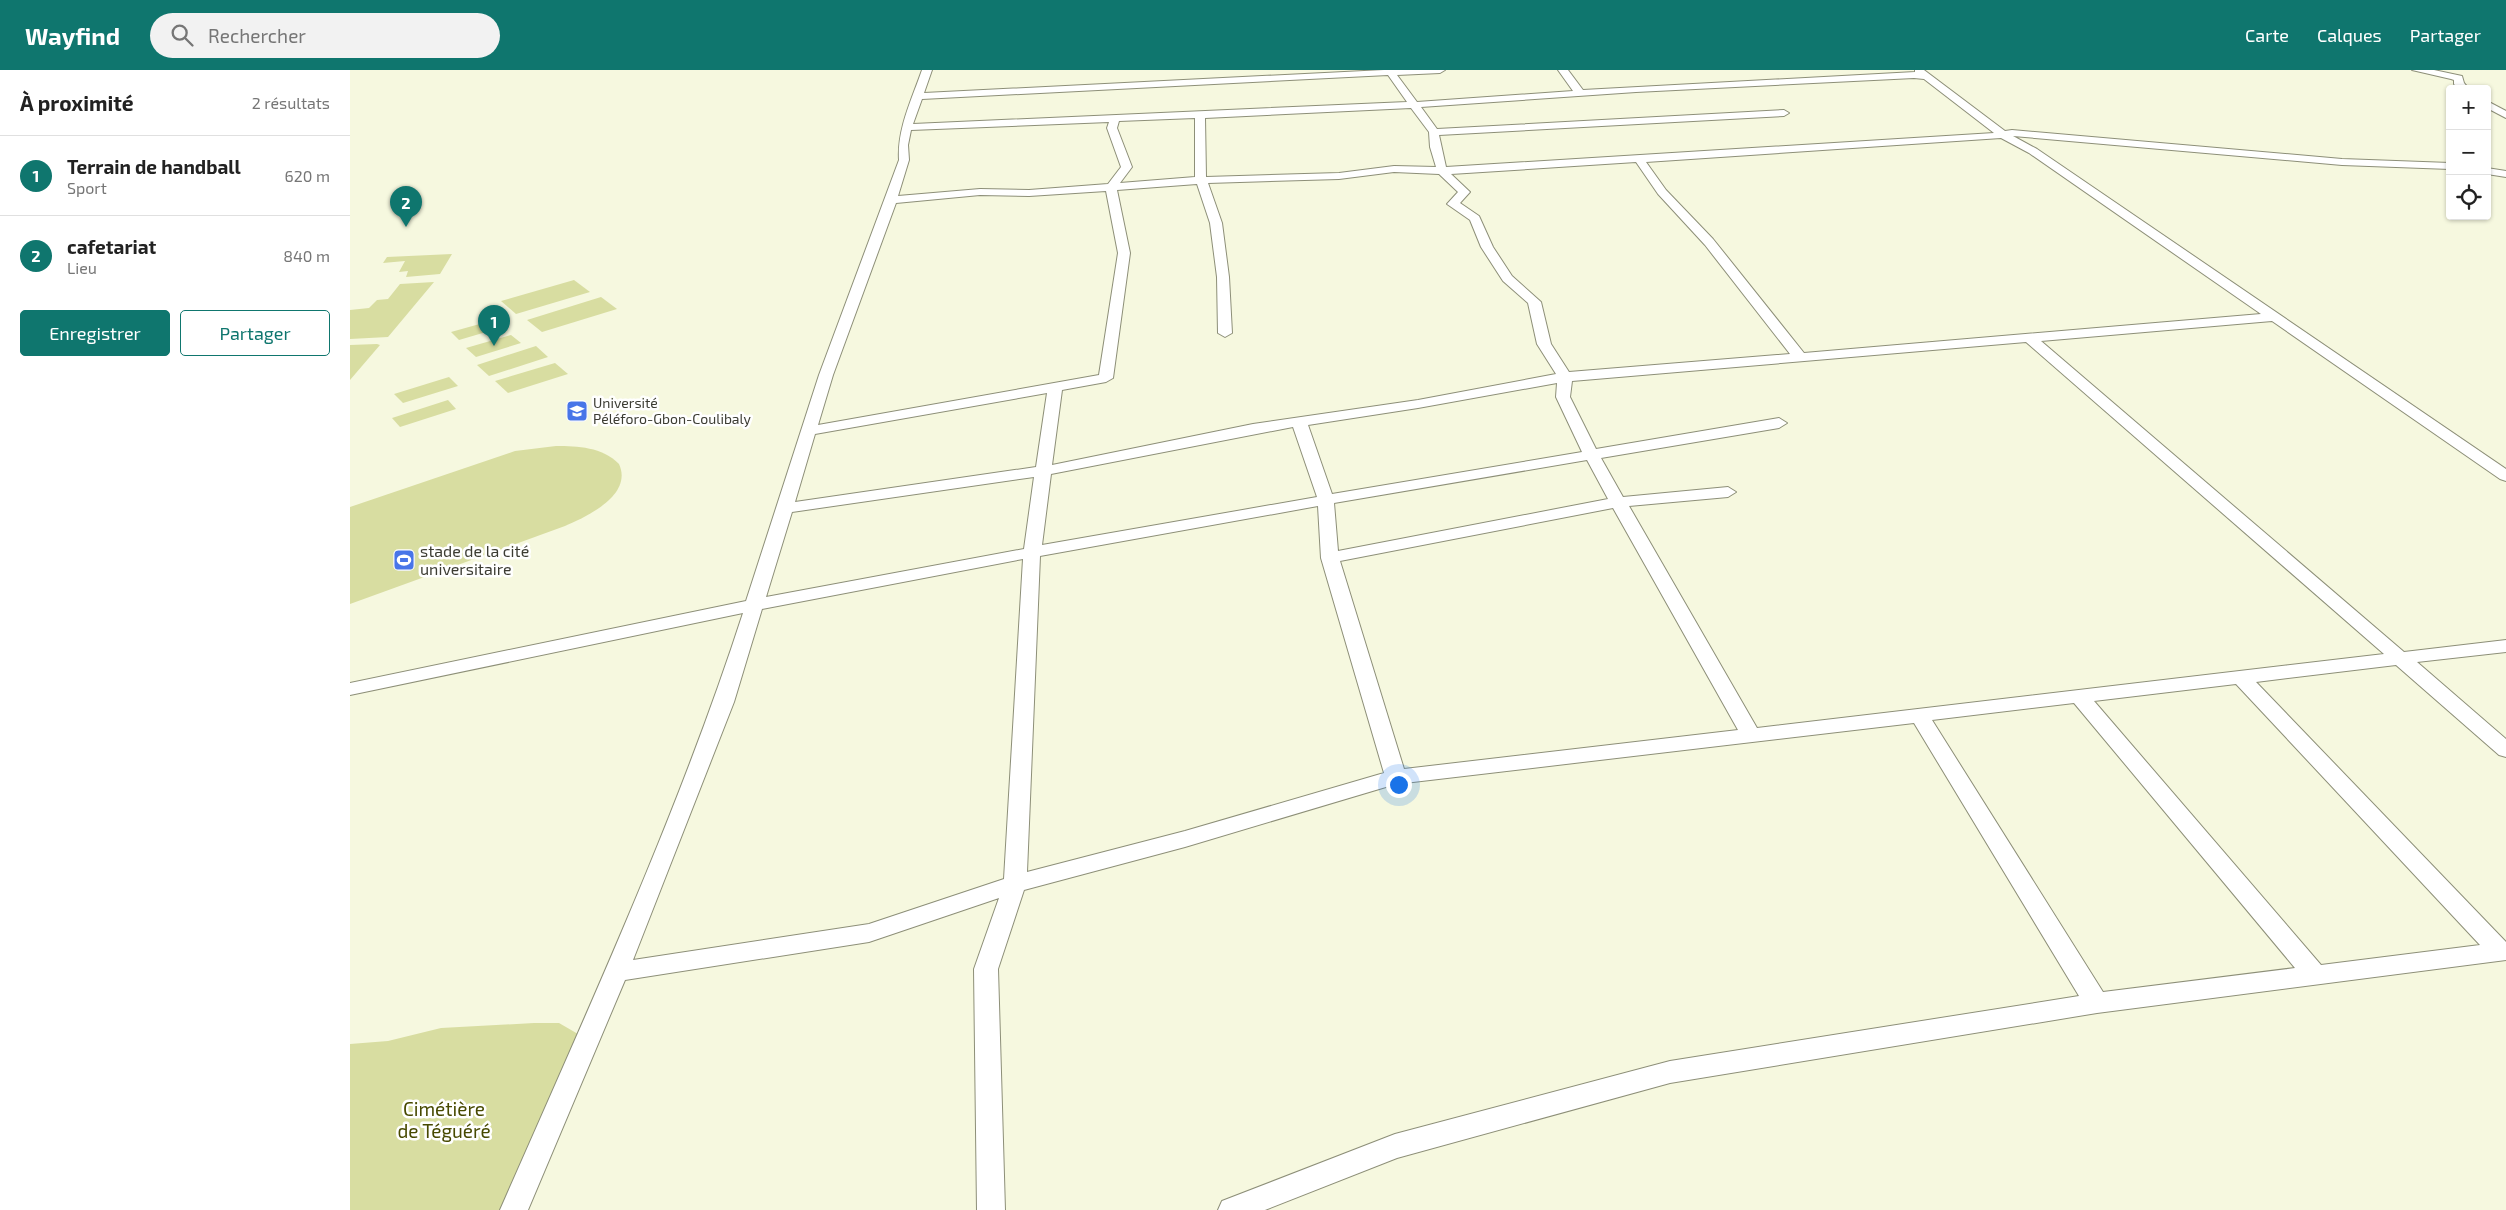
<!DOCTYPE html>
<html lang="fr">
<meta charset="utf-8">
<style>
:root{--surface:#fff;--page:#f2f2f2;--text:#222;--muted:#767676;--line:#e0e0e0;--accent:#0f766e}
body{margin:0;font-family:"Exo 2",sans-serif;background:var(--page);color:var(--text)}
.controls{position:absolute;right:15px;top:15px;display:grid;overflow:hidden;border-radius:5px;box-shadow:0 1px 4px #0004}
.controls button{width:45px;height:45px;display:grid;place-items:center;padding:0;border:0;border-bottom:1px solid var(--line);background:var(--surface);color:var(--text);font:25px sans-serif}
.you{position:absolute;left:1048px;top:714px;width:18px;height:18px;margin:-12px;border:4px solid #fff;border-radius:50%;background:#1a73e8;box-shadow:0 0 0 8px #1a73e833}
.badge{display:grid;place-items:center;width:32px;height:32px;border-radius:50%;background:var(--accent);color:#fff;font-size:16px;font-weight:700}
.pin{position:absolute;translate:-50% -41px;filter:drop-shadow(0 1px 2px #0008)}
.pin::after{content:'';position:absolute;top:26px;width:18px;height:15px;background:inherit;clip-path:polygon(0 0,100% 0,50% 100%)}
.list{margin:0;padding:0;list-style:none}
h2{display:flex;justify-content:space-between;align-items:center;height:65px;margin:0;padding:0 20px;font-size:21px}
h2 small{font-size:16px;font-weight:400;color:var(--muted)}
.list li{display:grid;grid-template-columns:32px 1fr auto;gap:15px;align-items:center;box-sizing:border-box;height:80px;padding:0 20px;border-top:1px solid var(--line)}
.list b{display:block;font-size:19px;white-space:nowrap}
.list p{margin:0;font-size:16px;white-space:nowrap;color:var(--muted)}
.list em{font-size:16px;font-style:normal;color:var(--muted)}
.actions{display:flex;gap:10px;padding:15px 20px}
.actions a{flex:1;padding:11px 0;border:1px solid var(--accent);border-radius:5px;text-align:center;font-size:18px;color:var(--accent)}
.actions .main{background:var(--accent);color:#fff}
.icon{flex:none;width:28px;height:28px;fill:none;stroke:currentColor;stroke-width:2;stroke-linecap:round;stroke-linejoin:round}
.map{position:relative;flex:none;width:2156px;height:1140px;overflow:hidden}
header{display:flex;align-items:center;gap:30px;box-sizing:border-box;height:70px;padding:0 25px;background:var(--accent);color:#fff}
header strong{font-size:24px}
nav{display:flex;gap:28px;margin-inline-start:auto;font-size:18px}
.search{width:350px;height:45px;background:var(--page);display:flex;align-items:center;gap:12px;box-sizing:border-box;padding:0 18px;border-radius:28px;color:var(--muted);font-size:19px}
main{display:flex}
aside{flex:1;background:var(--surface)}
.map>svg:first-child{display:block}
.green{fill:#d8dda1}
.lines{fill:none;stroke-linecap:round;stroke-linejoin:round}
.minor-casing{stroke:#8d8f78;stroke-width:2}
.minor{fill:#fff;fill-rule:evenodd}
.labels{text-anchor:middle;stroke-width:5;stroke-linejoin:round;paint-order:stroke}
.far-poi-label{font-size:14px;fill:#3c3c33;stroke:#fff;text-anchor:start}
.poi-label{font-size:16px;fill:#3c3c33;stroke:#fff;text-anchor:start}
.near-park-label{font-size:19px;fill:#474900;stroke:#fff}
</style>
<header>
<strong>Wayfind</strong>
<div class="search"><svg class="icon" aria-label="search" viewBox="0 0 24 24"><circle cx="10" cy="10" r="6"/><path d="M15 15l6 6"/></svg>Rechercher</div>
<nav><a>Carte</a><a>Calques</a><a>Partager</a></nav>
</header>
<main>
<aside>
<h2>À proximité<small>2 résultats</small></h2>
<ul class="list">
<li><span class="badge">1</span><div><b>Terrain de handball</b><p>Sport</p></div><em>620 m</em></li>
<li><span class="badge">2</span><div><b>cafetariat</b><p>Lieu</p></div><em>840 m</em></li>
</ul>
<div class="actions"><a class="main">Enregistrer</a><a>Partager</a></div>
</aside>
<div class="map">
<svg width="2156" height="1140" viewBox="0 0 2156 1140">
<rect width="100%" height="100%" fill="#f6f8df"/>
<g class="green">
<path d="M102 184 90 204 56 207 58 201 49 202 55 191 33 193 37 187Z"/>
<path d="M224 210 240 222 166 244 151 231Z"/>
<path d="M84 212 38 267 0 269V240L19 238 27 230 38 229 50 214Z"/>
<path d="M251 227 267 239 192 262 177 250Z"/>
<path d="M144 250 153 257 109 270 101 262Z"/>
<path d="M161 265 171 273 126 287 116 278Z"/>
<path d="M27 274 30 275 0 310V275Z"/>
<path d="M186 276 198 287 139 306 127 295Z"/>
<path d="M205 293 218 304 158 323 145 311Z"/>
<path d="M99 307 108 316 53 333 44 324Z"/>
<path d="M98 330 106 339 50 357 42 348Z"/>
<path d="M206 376C228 376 252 377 269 394 283 425 238 446 215 456L0 534V437L165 381Z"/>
<path d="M184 953H209L228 964 154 1140H0V974L38 971 91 958Z"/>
</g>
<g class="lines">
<g class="minor-casing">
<g id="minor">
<path d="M572 0H582L574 23 1034 0H1095L1090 3 1047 5 1067 32 1223 21 1208 0H1218L1233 20 1565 2V0H1574L1655 61 1662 60 1992 89 2100 93V99L1992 95 1663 66 1687 79 2156 399V411L2150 409 1922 251 1691 271 2054 582 2156 570V582L2067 592 2156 669V687L2149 685 2046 595 1906 612 2156 872V890L1747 943 1320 1013 1047 1088 915 1140H868L872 1131 1045 1064 1320 991 1729 926 1564 653 1046 714 835 777 674 820 648 899 655 1140H627L624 899 649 828 519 872 275 910 178 1140H150C236 944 327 747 393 543L0 625V613L396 531 469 305 549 90C547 59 562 29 572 0ZM1038 5 1057 32 563 54 572 29ZM1564 8 1574 9 1644 63 1096 97 1089 65 1434 46 1439 43 1434 40 1087 59 1071 37 1286 22ZM1061 38 1079 62 1080 77 1086 97 1044 96 989 103 856 107 855 48ZM845 48V107L770 113 782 97 767 58 769 51ZM759 52 757 58 771 97 758 114 679 120 630 119 548 126 559 90 558 75 561 60ZM1651 68 1679 83 1911 244 1454 283 1363 169 1316 120 1296 92ZM1286 92 1308 124 1355 175 1440 284 1219 302 1201 274 1191 232 1162 206 1143 177 1129 146 1110 133 1120 122 1101 104ZM1044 102 1089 104 1108 122 1097 134 1120 150 1131 177 1153 211 1178 233 1187 274 1206 304 1068 330 903 354 702 395 712 320 756 312 763 308 780 183 767 120 847 114 860 153 867 207 868 263 875 267 882 263 879 207 872 153 858 113 989 109ZM756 121 768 183 749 305 468 355 483 305 546 133 630 125 679 126ZM1676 272 2034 584 1407 658 1279 436 1378 427 1386 422 1378 417 1273 427 1251 388 1429 358 1437 353 1429 348 1246 379 1220 327 1222 311ZM1207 313 1206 327 1232 382 982 424 958 355 1068 338ZM697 323 686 397 445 432 465 364ZM943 357 967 427 692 475 701 404ZM1237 390 1258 429 988 481 984 433ZM684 407 674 479 416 527 442 442ZM968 436 971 488 1034 703 835 761 677 802 690 486ZM1263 438 1388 660 1054 699 990 491ZM673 489 654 809 519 854 283 890 384 632 412 539ZM1886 614 2130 875 1971 895 1744 631ZM1724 633 1945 898 1753 922 1582 650Z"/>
<path d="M2062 0H2084L2112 6 2114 13 2119 19H2108L2104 14V10L2101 9Z"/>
<path d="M2137 31 2156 41V48L2137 38Z"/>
<path d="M2137 98 2156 101V107L2137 104Z"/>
</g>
</g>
<use href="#minor" class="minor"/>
</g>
<defs>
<g id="university-square" transform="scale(1.125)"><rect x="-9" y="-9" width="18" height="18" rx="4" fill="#4875e8" stroke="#fff"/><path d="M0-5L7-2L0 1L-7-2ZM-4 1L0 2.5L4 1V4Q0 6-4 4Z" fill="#fff"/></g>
<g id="stadium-square" transform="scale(1.125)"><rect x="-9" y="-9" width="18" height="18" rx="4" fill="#4875e8" stroke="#fff"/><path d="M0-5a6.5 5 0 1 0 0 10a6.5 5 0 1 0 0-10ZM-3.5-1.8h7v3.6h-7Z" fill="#fff"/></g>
</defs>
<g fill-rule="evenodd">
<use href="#university-square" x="227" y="341"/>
<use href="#stadium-square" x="54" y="490"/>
</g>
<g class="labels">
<g class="far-poi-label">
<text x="243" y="338">Université<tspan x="243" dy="16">Péléforo-Gbon-Coulibaly</tspan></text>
</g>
<g class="poi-label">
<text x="70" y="487">stade de la cité<tspan x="70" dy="18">universitaire</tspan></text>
</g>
<g class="near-park-label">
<text x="94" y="1046">Cimétière<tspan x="94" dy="22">de Téguéré</tspan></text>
</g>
</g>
</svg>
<div class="controls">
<button>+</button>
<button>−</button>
<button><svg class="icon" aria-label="locate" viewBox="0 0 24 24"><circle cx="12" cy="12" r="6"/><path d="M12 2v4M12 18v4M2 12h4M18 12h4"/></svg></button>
</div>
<div class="you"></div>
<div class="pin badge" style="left:144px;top:276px">1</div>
<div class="pin badge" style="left:56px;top:157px">2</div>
</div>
</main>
